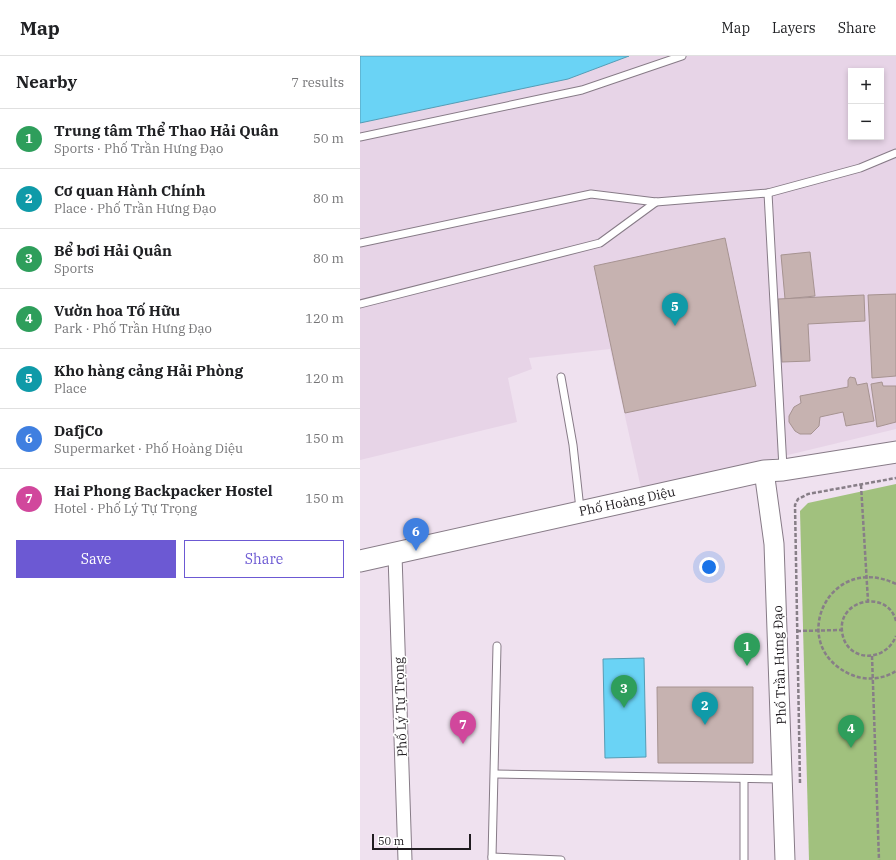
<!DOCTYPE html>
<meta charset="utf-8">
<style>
:root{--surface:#fff;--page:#f2f2f2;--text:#202124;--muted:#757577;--line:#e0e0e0;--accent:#6c59d3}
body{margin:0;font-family:"IBM Plex Serif",serif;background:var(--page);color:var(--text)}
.controls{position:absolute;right:12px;top:12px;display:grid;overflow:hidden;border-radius:0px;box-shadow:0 2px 6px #0003}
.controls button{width:36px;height:36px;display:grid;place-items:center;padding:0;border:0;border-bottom:1px solid var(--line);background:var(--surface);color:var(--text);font:20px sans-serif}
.scale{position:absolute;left:12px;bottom:10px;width:99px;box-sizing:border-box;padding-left:4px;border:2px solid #1f1b1f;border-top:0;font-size:11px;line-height:14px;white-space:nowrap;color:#1f1b1f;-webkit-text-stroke:3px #fff;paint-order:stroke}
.you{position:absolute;left:349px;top:511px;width:14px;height:14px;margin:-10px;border:3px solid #fff;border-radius:50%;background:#1a73e8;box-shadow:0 0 0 6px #1a73e833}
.badge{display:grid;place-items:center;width:26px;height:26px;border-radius:50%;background:var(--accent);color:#fff;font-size:13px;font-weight:700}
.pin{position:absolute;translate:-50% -33px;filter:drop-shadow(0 1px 2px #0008)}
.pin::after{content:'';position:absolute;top:21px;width:14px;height:12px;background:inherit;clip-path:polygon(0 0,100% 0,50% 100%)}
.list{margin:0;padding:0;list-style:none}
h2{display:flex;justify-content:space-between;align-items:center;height:52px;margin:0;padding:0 16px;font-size:17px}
h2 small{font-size:13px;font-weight:400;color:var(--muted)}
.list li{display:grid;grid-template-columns:26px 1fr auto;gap:12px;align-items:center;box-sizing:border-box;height:60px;padding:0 16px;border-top:1px solid var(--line)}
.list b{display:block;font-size:15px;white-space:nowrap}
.list p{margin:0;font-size:13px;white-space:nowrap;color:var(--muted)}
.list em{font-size:13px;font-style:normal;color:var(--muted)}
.actions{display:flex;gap:8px;padding:12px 16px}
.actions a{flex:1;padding:9px 0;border:1px solid var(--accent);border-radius:0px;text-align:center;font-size:14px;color:var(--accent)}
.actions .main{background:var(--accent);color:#fff}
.map{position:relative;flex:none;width:536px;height:804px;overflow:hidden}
header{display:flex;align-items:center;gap:24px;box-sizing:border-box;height:56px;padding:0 20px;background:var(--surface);border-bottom:1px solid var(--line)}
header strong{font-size:19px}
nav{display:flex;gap:22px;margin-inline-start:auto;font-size:14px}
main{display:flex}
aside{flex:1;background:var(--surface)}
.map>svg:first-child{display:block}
.built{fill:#e7d4e7;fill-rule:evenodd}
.green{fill:#a1c17e}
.water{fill:#6ad3f5;stroke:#549cb5}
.building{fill:#c6b2b0;stroke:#a69391}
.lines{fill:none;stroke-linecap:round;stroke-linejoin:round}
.service-casing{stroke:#877b87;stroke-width:9}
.minor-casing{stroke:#877b87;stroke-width:15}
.secondary-casing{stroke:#877b87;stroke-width:21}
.primary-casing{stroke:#877b87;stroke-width:23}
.path{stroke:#877e87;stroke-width:2.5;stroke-dasharray:4 2;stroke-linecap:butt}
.service{stroke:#fff;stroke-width:7}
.minor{stroke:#fff;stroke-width:13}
.secondary{stroke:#fff;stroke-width:19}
.primary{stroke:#fff;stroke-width:21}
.labels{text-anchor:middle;stroke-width:3.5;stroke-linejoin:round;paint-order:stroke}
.street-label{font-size:13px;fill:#1f1b1f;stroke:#fff}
</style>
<header>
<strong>Map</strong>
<nav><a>Map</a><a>Layers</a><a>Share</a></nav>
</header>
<main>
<aside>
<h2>Nearby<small>7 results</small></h2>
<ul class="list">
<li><span class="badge" style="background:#2e9e5b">1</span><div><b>Trung tâm Thể Thao Hải Quân</b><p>Sports · Phố Trần Hưng Đạo</p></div><em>50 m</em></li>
<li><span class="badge" style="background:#0f9aa8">2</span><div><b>Cơ quan Hành Chính</b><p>Place · Phố Trần Hưng Đạo</p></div><em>80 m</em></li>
<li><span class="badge" style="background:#2e9e5b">3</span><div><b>Bể bơi Hải Quân</b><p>Sports</p></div><em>80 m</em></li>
<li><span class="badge" style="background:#2e9e5b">4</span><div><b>Vườn hoa Tố Hữu</b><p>Park · Phố Trần Hưng Đạo</p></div><em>120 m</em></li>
<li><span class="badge" style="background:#0f9aa8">5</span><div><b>Kho hàng cảng Hải Phòng</b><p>Place</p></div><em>120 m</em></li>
<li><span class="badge" style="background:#3f7fe0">6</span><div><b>DafjCo</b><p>Supermarket · Phố Hoàng Diệu</p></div><em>150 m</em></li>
<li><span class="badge" style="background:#d1479c">7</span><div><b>Hai Phong Backpacker Hostel</b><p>Hotel · Phố Lý Tự Trọng</p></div><em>150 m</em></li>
</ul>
<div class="actions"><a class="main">Save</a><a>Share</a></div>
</aside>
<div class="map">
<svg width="536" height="804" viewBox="0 0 536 804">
<rect width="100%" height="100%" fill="#efe1ef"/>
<path class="built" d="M269 0H536V373L357 416 281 432 250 293 169 302 172 313 148 322 157 366 0 404V67L208 23ZM491 15H521V81H491Z"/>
<path class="green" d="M536 428V804H449L440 455 448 447Z"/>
<g class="water">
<path d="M0 0H269L208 23 0 67Z"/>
<path d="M284 602 286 701 245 702 243 603Z"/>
</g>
<g class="building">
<path d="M365 182 396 330 265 357 234 210Z"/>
<path d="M450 196 455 240 425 243 421 199Z"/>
<path d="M536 238V320L512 322 508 239Z"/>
<path d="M504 239 505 265 448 268 450 305 422 306 418 243Z"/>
<path d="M490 321 495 322 497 329 507 327 514 365 486 370 483 356 460 361 459 370 451 378H440L435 375 429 366V360L434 351 441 347 440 340 488 331V324Z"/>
<path d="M522 326 523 330H536V366L517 371 511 328Z"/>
<path d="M297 631H393V707H298Z"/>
</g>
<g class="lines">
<g class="service-casing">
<g id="service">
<path d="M0 81 222 34 322 0"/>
<path d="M408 137 423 412"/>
<path d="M0 187 231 138 296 146 408 137 500 112 536 97"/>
<path d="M0 248 240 187 296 146"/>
<path d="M201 321 213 389 220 453"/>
<path d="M135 718 422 723"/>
<path d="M132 801 137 590"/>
<path d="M132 804V801L201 804"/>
<path d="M384 804V723"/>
</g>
</g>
<g class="minor-casing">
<path id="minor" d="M35 499 45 804"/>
</g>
<g class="secondary-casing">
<path id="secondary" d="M404 415 414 488 425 804"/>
</g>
<g class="primary-casing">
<path id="primary" d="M0 505 404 415 423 414 536 396"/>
</g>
<g class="path">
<path d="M501 429 508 545"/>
<path d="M536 528C468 495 425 591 492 619 506 625 524 623 536 615"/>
<path d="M536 565C528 533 478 543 482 575 485 606 525 608 536 580"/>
<path d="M437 575 482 574"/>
<path d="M512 600 519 804"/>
<path d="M440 727 435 449 438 443 448 438 536 422"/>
</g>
<use href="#service" class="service"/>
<use href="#minor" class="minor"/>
<use href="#secondary" class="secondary"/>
<use href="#primary" class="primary"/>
</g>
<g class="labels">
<g class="street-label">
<text transform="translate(267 445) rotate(-12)" y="5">Phố Hoàng Diệu</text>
<text transform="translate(419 609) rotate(-92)" y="5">Phố Trần Hưng Đạo</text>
<text transform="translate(40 651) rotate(-92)" y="5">Phố Lý Tự Trọng</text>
</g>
</g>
</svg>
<div class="controls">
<button>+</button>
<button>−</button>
</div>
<div class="scale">50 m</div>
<div class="you"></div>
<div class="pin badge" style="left:387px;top:610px;background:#2e9e5b">1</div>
<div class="pin badge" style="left:345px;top:669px;background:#0f9aa8">2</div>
<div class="pin badge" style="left:264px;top:652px;background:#2e9e5b">3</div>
<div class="pin badge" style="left:491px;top:692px;background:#2e9e5b">4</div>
<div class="pin badge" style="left:315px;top:270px;background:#0f9aa8">5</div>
<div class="pin badge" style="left:56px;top:495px;background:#3f7fe0">6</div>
<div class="pin badge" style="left:103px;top:688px;background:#d1479c">7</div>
</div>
</main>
